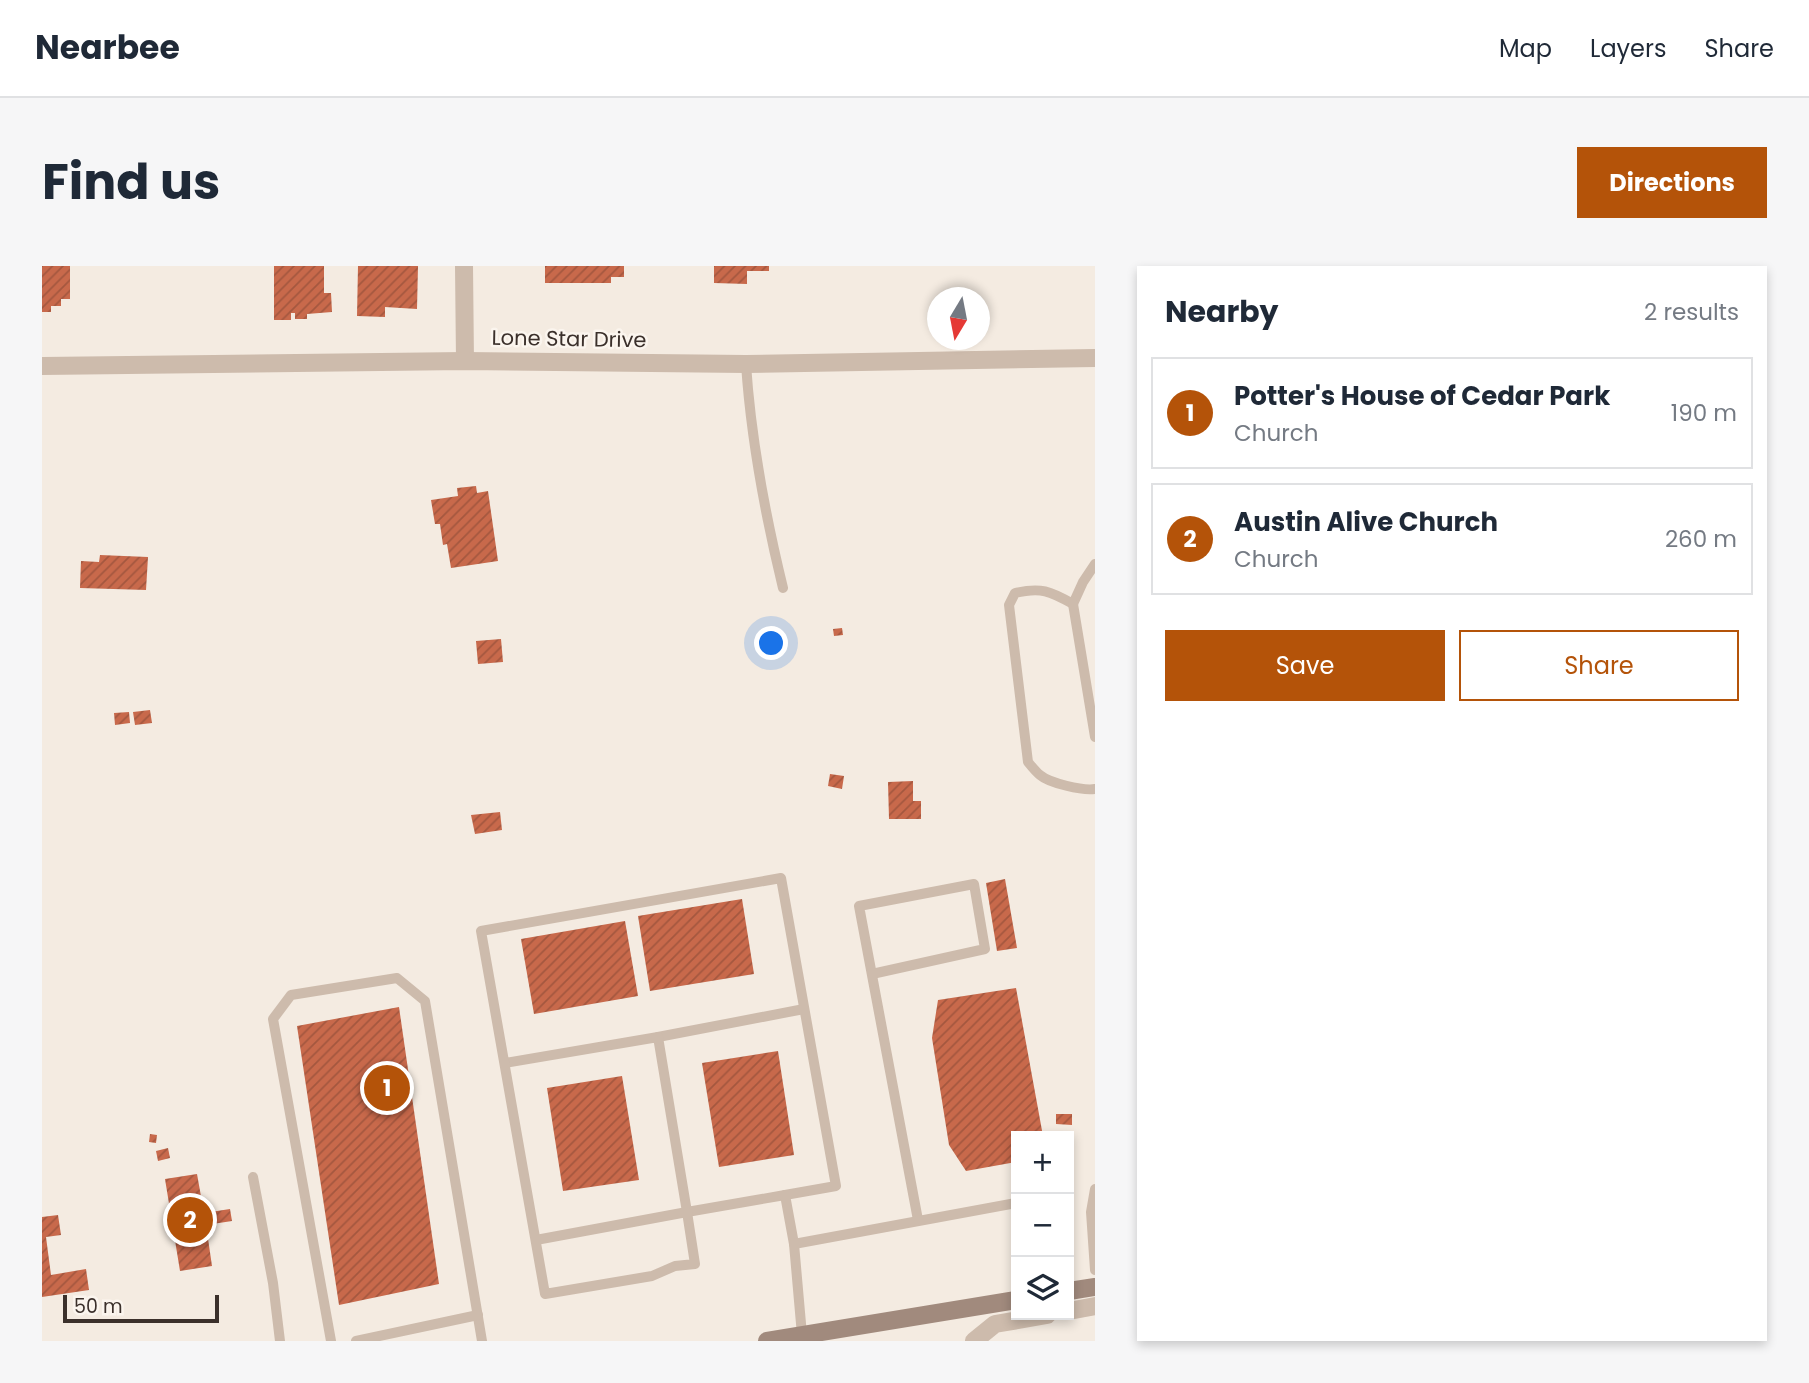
<!DOCTYPE html>
<meta charset="utf-8">
<style>
:root{--surface:#fff;--page:#f6f6f7;--text:#1f2937;--muted:#747a83;--line:#e0e1e3;--accent:#b45309}
body{margin:0;font-family:Poppins,sans-serif;background:var(--page);color:var(--text)}
.controls{position:absolute;right:21px;bottom:21px;display:grid;overflow:hidden;border-radius:0px;box-shadow:0 4px 10px #0003}
.controls button{width:63px;height:63px;display:grid;place-items:center;padding:0;border:0;border-bottom:2px solid var(--line);background:var(--surface);color:var(--text);font:35px sans-serif}
.compass{position:absolute;left:885px;top:21px;width:63px;height:63px;border-radius:50%;background:var(--surface);box-shadow:0 4px 10px #0003;rotate:190deg}
.scale{position:absolute;left:21px;bottom:18px;width:156px;box-sizing:border-box;padding-left:7px;border:4px solid #3b302b;border-top:0;font-size:19px;line-height:24px;white-space:nowrap;color:#3b302b;-webkit-text-stroke:5px #fbf5ee;paint-order:stroke}
.you{position:absolute;left:730px;top:378px;width:24px;height:24px;margin:-18px;border:5px solid #fff;border-radius:50%;background:#1a73e8;box-shadow:0 0 0 10px #1a73e833}
.badge{display:grid;place-items:center;width:46px;height:46px;border-radius:50%;background:var(--accent);color:#fff;font-size:23px;font-weight:700}
.pin{position:absolute;translate:-50% -50%;border:4px solid #fff;box-shadow:0 2px 7px #0006}
.list{margin:0;padding:0;list-style:none}
h2{display:flex;justify-content:space-between;align-items:center;height:91px;margin:0;padding:0 28px;font-size:30px}
h2 small{font-size:23px;font-weight:400;color:var(--muted)}
.list li{display:grid;grid-template-columns:46px 1fr auto;gap:21px;align-items:center;box-sizing:border-box;height:112px;margin:0 14px 14px;padding:0 14px;border:2px solid var(--line);border-radius:0px}
.list b{display:block;font-size:26px;white-space:nowrap}
.list p{margin:0;font-size:23px;white-space:nowrap;color:var(--muted)}
.list em{font-size:23px;font-style:normal;color:var(--muted)}
.actions{display:flex;gap:14px;padding:21px 28px}
.actions a{flex:1;padding:16px 0;border:2px solid var(--accent);border-radius:0px;text-align:center;font-size:24px;color:var(--accent)}
.actions .main{background:var(--accent);color:#fff}
.icon{flex:none;width:38px;height:38px;fill:none;stroke:currentColor;stroke-width:2;stroke-linecap:round;stroke-linejoin:round}
.map{position:relative;flex:none;width:1053px;height:1075px;overflow:hidden;border-radius:0px}
header{display:flex;align-items:center;gap:42px;box-sizing:border-box;height:98px;padding:0 35px;background:var(--surface);border-bottom:2px solid var(--line)}
header strong{font-size:33px}
nav{display:flex;gap:38px;margin-inline-start:auto;font-size:24px}
.intro{display:flex;align-items:center;justify-content:space-between;box-sizing:border-box;height:168px;padding:0 42px}
h1{margin:0;font-size:49px}
.button{padding:18px 32px;border-radius:0px;background:var(--accent);color:#fff;font-size:24px;font-weight:700}
main{display:flex;gap:42px;padding:0 42px}
aside{flex:1;background:var(--surface);border-radius:0px;box-shadow:0 4px 10px #0003}
.map>svg:first-child{display:block}
.building{fill:url(#building-hatch)}
.lines{fill:none;stroke-linecap:round;stroke-linejoin:round}
.lane{stroke:#cdbbac;stroke-width:10}
.street{stroke:#cdbbac;stroke-width:18}
.secondary{stroke:#a18a7d;stroke-width:18}
.labels{text-anchor:middle;stroke-width:5;stroke-linejoin:round;paint-order:stroke}
.street-label{font-size:21px;fill:#3b302b;stroke:#fbf5ee}
</style>
<header>
<strong>Nearbee</strong>
<nav><a>Map</a><a>Layers</a><a>Share</a></nav>
</header>
<div class="intro"><h1>Find us</h1><a class="button">Directions</a></div>
<main>
<div class="map">
<svg width="1053" height="1075" viewBox="0 0 1053 1075">
<defs>
<pattern id="building-hatch" width="6" height="6" patternUnits="userSpaceOnUse" patternTransform="scale(1.75)"><rect width="6" height="6" fill="#c8694b"/><path d="M-1 1l2-2M0 6l6-6M5 7l2-2" fill="none" stroke="#a4573f"/></pattern>
</defs>
<rect width="100%" height="100%" fill="#f4ebe1"/>
<g class="building">
<path d="M0 0H28V33H19V40H9V46H0Z"/>
<path d="M232 0H282V27H289L290 46 265 48V53H253V47H249V54H232Z"/>
<path d="M316 0H376L375 43 343 41V51L315 50Z"/>
<path d="M503 0H582V11H569V17H503Z"/>
<path d="M672 0H727V5H705V18L672 17Z"/>
<path d="M434 220 435 227 446 225 456 295 409 302 405 278 401 279 398 258H393L389 234 416 230 415 222Z"/>
<path d="M58 289 106 291 104 324 38 322 39 295 57 296Z"/>
<path d="M800 362 801 369 792 370 791 363Z"/>
<path d="M459 373 461 396 436 398 434 375Z"/>
<path d="M108 444 110 457 93 459 91 446Z"/>
<path d="M87 446 88 457 73 459 72 447Z"/>
<path d="M788 508 802 510 800 523 786 520Z"/>
<path d="M871 515V535H879V553H847L846 516Z"/>
<path d="M458 546 460 564 433 568 429 549Z"/>
<path d="M963 613 975 682 955 685 944 617Z"/>
<path d="M700 633 712 708 608 725 596 650Z"/>
<path d="M583 655 596 730 492 748 479 673Z"/>
<path d="M974 722 1001 870H974V896L924 905 907 879 890 772 896 734Z"/>
<path d="M357 741 397 1018 297 1039 255 760Z"/>
<path d="M736 785 752 889 677 901 660 797Z"/>
<path d="M580 810 597 914 521 925 505 822Z"/>
<path d="M1014 848H1030V859L1014 858Z"/>
<path d="M108 868 115 869 114 877 107 876Z"/>
<path d="M126 882 128 892 116 895 114 885Z"/>
<path d="M155 908 162 947 188 943 190 955 164 959 170 1000 138 1005 123 913Z"/>
<path d="M16 949 19 969 4 971 9 1009 44 1003 47 1024 0 1031V951Z"/>
</g>
<g class="lines">
<g class="lane">
<path d="M704 98C709 174 723 248 741 322"/>
<path d="M1053 298 1041 316 1031 338C1008 325 999 321 973 327L967 339 986 496C990 501 994 506 998 509 1007 517 1041 525 1053 523"/>
<path d="M1031 338 1053 471"/>
<path d="M830 708 943 683 932 618 817 640 876 954"/>
<path d="M616 771 762 743"/>
<path d="M463 797 616 771 645 946 743 929"/>
<path d="M211 911 231 1017 238 1075"/>
<path d="M1053 923 1049 946 1053 1004"/>
<path d="M494 974 645 946 653 998 633 1000 610 1010 503 1028C482 907 461 786 439 665L739 612 794 920 743 929 752 978"/>
<path d="M760 1069 752 978 974 937"/>
<path d="M289 1075 231 753 249 729 355 712 383 735 440 1075"/>
<path d="M314 1075 436 1049"/>
</g>
<g class="street">
<path d="M422 0 423 95"/>
<path d="M0 100 423 95 704 98 1053 92"/>
<path d="M1027 1045 1053 1040"/>
<path d="M932 1075 953 1058 1005 1049"/>
</g>
<g class="secondary">
<path d="M1027 1025 1053 1021"/>
<path d="M725 1075 974 1034"/>
</g>
</g>
<g class="labels">
<g class="street-label">
<text transform="translate(527 73) rotate(1)" y="7">Lone Star Drive</text>
</g>
</g>
</svg>
<div class="controls">
<button>+</button>
<button>−</button>
<button><svg class="icon" aria-label="layers" viewBox="0 0 24 24"><path d="M12 4l9 5-9 5-9-5zM3 14l9 5 9-5"/></svg></button>
</div>
<svg class="compass" viewBox="-18 -18 36 36"><path d="M0-13l5 13h-10z" fill="#e53935"/><path d="M0 13l5-13h-10z" fill="#747a83"/></svg>
<div class="scale">50 m</div>
<div class="you"></div>
<div class="pin badge" style="left:345px;top:822px">1</div>
<div class="pin badge" style="left:148px;top:954px">2</div>
</div>
<aside>
<h2>Nearby<small>2 results</small></h2>
<ul class="list">
<li><span class="badge">1</span><div><b>Potter's House of Cedar Park</b><p>Church</p></div><em>190 m</em></li>
<li><span class="badge">2</span><div><b>Austin Alive Church</b><p>Church</p></div><em>260 m</em></li>
</ul>
<div class="actions"><a class="main">Save</a><a>Share</a></div>
</aside>
</main>
